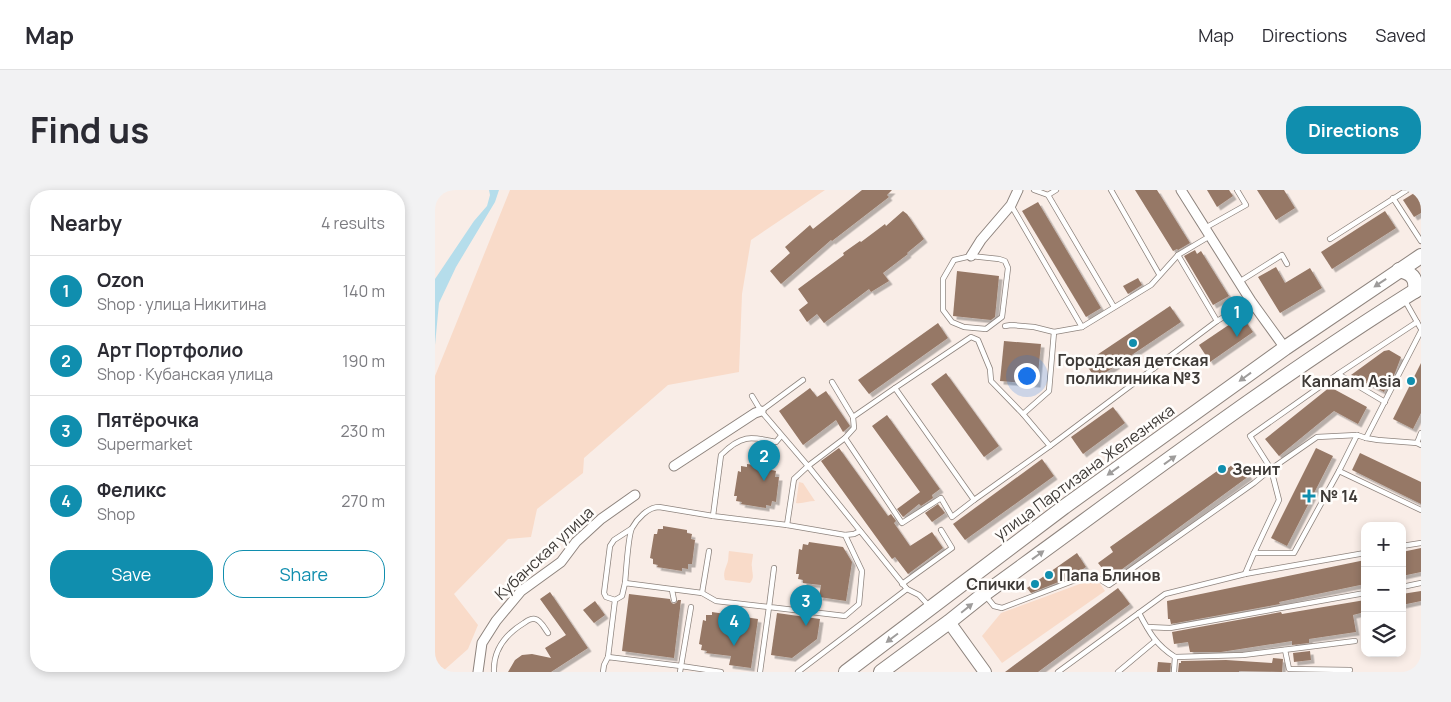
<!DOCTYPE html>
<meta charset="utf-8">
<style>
:root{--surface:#fff;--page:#f2f2f3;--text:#2b2b33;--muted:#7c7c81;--line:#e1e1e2;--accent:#108eae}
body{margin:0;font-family:Manrope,sans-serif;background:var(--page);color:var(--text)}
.controls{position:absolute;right:15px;bottom:15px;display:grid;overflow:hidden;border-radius:10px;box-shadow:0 2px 8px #0003}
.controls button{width:45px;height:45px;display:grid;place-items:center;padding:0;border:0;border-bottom:1px solid var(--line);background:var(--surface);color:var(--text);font:25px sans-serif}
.you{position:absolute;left:591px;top:185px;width:18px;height:18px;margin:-12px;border:4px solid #fff;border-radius:50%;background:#1a73e8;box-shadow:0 0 0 8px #1a73e833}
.badge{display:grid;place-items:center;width:32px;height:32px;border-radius:50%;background:var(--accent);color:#fff;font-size:16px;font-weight:700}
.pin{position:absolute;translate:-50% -41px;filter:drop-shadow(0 1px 2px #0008)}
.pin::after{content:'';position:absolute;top:26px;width:18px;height:15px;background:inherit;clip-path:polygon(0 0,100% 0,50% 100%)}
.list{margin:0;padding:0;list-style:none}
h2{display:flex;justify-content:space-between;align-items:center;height:65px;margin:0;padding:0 20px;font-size:21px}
h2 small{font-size:16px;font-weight:400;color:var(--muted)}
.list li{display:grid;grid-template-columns:32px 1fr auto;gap:15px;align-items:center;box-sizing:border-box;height:70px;padding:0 20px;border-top:1px solid var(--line)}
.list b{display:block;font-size:19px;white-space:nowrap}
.list p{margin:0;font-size:16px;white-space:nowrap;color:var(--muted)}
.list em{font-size:16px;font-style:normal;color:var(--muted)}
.actions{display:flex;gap:10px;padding:15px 20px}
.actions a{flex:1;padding:11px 0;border:1px solid var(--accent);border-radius:20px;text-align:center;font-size:18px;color:var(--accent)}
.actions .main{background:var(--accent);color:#fff}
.icon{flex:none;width:28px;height:28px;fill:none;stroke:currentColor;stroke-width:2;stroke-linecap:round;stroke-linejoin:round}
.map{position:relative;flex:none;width:986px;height:482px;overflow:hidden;border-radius:20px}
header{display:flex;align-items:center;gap:30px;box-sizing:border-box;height:70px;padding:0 25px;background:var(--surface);border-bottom:1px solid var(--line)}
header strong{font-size:24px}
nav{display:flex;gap:28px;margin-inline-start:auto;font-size:18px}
.intro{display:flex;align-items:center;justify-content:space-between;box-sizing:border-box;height:120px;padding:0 30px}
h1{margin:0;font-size:35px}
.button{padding:12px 22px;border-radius:20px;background:var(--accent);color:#fff;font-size:18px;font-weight:700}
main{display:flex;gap:30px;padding:0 30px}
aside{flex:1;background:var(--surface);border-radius:20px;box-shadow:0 2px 8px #0003}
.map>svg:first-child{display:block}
.green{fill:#f9dbc9}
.water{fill:#b5ddeb}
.building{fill:#967866;filter:url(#shadow)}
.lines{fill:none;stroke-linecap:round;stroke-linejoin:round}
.service-casing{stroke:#8e847e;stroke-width:6}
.minor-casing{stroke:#8e847e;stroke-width:11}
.secondary-casing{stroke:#8e847e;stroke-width:14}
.primary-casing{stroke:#8e847e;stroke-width:16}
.service{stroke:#fff;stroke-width:4.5}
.minor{stroke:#fff;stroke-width:9}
.secondary{stroke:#fff;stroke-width:12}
.primary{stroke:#fff;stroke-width:14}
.oneway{fill:#9e9c9b}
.poi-dot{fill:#108eae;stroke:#fffdfb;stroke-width:2}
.labels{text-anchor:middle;stroke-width:5;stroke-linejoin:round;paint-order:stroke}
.poi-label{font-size:16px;font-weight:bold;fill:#3e3a37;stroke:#fffdfb;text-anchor:start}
.street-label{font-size:16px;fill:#3e3a37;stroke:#fffdfb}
</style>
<header>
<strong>Map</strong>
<nav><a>Map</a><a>Directions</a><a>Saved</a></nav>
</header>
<div class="intro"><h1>Find us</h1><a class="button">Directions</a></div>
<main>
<aside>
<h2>Nearby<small>4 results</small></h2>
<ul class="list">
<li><span class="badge">1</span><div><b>Ozon</b><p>Shop · улица Никитина</p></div><em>140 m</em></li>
<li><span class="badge">2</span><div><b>Арт Портфолио</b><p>Shop · Кубанская улица</p></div><em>190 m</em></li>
<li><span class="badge">3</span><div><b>Пятёрочка</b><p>Supermarket</p></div><em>230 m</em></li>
<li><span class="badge">4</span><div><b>Феликс</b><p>Shop</p></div><em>270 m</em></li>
</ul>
<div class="actions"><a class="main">Save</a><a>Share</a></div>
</aside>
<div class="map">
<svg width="986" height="482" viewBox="0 0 986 482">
<defs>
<filter id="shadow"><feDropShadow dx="3.5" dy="3.5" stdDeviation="0" flood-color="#0004"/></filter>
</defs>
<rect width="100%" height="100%" fill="#f9ede7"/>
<g class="green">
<path d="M75 0H390L316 50 307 104 304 182 233 195 149 268 148 283 102 319 96 347 73 349 19 404 43 435 33 459 7 482H0V186Z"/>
<path d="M364 292 368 293 380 311C373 311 368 314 361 313Z"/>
<path d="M294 361 318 364C318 368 316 374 317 377 317 384 320 387 315 393L290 390C288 383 290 380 292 374 294 370 293 365 294 361Z"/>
<path d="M661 388 670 401 567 473 547 446 566 423Z"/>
</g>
<path class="water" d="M54 0H64L60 12 21 77 4 113 0 155V89L39 31 52 16 55 5Z"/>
<g class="building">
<path d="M427 0H457L452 5 454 7 397 51 396 50 346 94 335 81 355 63 350 57 375 35 378 39Z"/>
<path d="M700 0H722L755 53 743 60 742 59 738 61Z"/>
<path d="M772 0H794L798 6 782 17Z"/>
<path d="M822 0H849L860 18 841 30Z"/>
<path d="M984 0H986V23L979 27 968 10Z"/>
<path d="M603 12 666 118 651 127 587 21Z"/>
<path d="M468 21 472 24 489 49 472 63 473 64 448 83 454 91 436 102 434 99 389 133 382 124 372 132 364 120 373 113 363 99 409 65 408 63 425 51 426 52 450 34 451 36Z"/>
<path d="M950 21 961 38 897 79 886 62Z"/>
<path d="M760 60 762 64 766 61 794 106 778 115 749 66Z"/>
<path d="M841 77 850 93 875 78 887 98 845 123 823 87Z"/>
<path d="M522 81 564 86 560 127 556 130 518 126Z"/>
<path d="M703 88 707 95 693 104 688 96Z"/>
<path d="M735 116 746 132 661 189 650 173Z"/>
<path d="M807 126 818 142 775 172 764 155Z"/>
<path d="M503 133 513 148 434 204 423 190Z"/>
<path d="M569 151 606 154 602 194 565 191Z"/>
<path d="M954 160 966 167 960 183 958 187 956 186 949 202 916 185 949 161Z"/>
<path d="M986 173V223L978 239 958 229Z"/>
<path d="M511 183 564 256 549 267 496 194Z"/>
<path d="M895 197 932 217 923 234 899 221 844 266 830 249Z"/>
<path d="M375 198 382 207 391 201 415 236 408 242 401 230 368 255 344 221Z"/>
<path d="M678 217 690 233 648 264 636 247Z"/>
<path d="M452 225 505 299 497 305 498 308 486 316 484 314 468 327 462 319 485 302 437 236Z"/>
<path d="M404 258 453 326 456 324 461 331 459 333 475 356 497 342 508 358 473 384 460 367 457 369 386 271Z"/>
<path d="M881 258 898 266 852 356 836 348Z"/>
<path d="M925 263 986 292V314L917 280Z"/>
<path d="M607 269 619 286 530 350 518 334Z"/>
<path d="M802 271 814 286 675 388 663 373 678 362 675 357 785 279 788 282Z"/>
<path d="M312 274 336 277V280L341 281 340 287H344L341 312 337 311 336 316 331 315V318L306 314 307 312 301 311 302 306H299L303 281 306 282V276L312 277Z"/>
<path d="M503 314 510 323 497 332 490 323Z"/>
<path d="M228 336 252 340V343L257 344 256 349 260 350 257 374H253V379L247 378V381L222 377 223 375 218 374V369L215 368 219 344H222L223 339H228Z"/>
<path d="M374 352 408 357 417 372 411 411 384 407 386 395 368 393V390L363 389 364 384H361L364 359 367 360 368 354 373 355Z"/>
<path d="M986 358V382L967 386V362Z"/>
<path d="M642 363 651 377 636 387 596 403 592 398Z"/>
<path d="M930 370V394L844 412 845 414 736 434 735 429H733L732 411Z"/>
<path d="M683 398 695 414 603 482H570Z"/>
<path d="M986 401V411L967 415V404Z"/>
<path d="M115 402 153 458 116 482H73L80 470 87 465 97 464 116 468 110 458 131 445 105 409Z"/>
<path d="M194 404 235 409 236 412 238 414 241 413 243 410H246L239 468 187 461Z"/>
<path d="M930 410V422L918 425 921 442 874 449V453L857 455V451L786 462H755L753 452 739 454 737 442 846 422 847 424Z"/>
<path d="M160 411 170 425 159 433 148 420Z"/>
<path d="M277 422 323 429 316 478 294 475 296 466 271 463 272 461 266 460 267 455 264 454 268 430 271 431V425H277Z"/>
<path d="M342 423 385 429 382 449 357 468 336 465Z"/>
<path d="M875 461 876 470 859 472 858 463Z"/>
<path d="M838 468 848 469 847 482 804 481V482H743L744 473H746V471L791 470 837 473Z"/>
<path d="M723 472 736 473 735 482H722Z"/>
</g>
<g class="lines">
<g class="service-casing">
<g id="service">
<path d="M599 0 613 5 679 117"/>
<path d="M676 0 724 84"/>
<path d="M613 5 621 0"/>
<path d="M958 8 986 51"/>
<path d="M576 15 647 137"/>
<path d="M770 38 811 15 802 0"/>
<path d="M895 49 972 0"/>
<path d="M743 65 782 131"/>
<path d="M536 66 564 69 570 71 573 78 567 127 551 139 529 137 517 132 508 120V89L519 70Z"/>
<path d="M804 92 847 65 852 74"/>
<path d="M969 109 986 139"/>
<path d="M570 136 576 135 599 137 619 142 647 137 716 95 743 65 775 46"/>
<path d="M986 141 931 248 943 250 982 253 986 255"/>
<path d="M903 184 950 212"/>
<path d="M397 192 418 227"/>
<path d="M460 198 536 147 543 150 555 179 556 191 588 224 614 201 619 142"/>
<path d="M317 206 326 221 373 276 472 399 484 405 495 417"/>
<path d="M326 221 368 190"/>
<path d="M588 224 615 256"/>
<path d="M922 245 882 247 836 279 844 310 819 363H859L904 281 986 320"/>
<path d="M346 246 341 252C315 246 306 245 286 265L278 326 352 335 410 345 419 344 425 341"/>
<path d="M410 248 467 333 506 308 517 327 539 310"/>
<path d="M982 253 986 243"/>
<path d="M904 281 922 245 931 248"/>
<path d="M352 335 359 289 373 276 410 248 419 238 418 227 460 198 539 310 615 256 782 131 816 111"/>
<path d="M967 356 986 353"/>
<path d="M339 378 334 417 410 426 424 414 427 381 410 345"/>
<path d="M810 384 819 363"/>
<path d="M190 393C191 383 193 346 197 338 202 329 213 317 224 317L278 326"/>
<path d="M467 394 517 358 506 340"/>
<path d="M967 397 986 393"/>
<path d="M237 400 239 410"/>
<path d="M267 403 274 361"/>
<path d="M550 405 559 416 567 418 656 384 674 395 819 293 836 279 815 246 903 184 982 132"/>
<path d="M180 410 171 407 169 403 175 356 179 350 196 339"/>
<path d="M256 417 246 476 286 482"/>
<path d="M704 423C714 442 721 455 740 467L739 482"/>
<path d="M712 437 735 438 930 403"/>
<path d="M850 460 854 479 915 480"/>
<path d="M173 467 180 410 187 406 190 393 267 403 281 411 334 417 325 482"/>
<path d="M740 467 808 465 920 451"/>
<path d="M59 482C58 460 71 444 89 433 92 431 96 428 100 429 106 430 110 439 113 443"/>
<path d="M168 482 169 475 173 467 246 476 245 482"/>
<path d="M363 482 472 399"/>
<path d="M623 482 730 404 810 384 930 363"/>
<path d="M683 482 720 451"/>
</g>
</g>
<g class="minor-casing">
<g id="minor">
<path d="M746 0 816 111 850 158"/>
<path d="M536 66 546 50 576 15 583 0"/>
<path d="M239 276 320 223 326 221"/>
<path d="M43 482 47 453 61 431 86 401 126 372 141 352 166 329 200 305"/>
</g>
</g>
<g class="secondary-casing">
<path id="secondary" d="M514 432 550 482"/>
</g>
<g class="primary-casing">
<g id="primary">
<path d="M964 80C976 83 982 87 980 101"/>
<path d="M411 482 629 317 850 158 986 66"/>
<path d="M446 482 514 432 549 404C693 300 835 191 986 97"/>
</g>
</g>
<use href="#service" class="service"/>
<use href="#minor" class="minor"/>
<use href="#secondary" class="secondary"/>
<use href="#primary" class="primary"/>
</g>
<defs><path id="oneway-solid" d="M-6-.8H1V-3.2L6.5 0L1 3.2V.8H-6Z" transform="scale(1.25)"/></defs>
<g class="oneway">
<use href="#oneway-solid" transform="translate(945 93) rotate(146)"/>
<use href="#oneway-solid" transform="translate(810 187) rotate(144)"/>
<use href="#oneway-solid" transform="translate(735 270) rotate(-36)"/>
<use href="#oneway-solid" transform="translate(678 281) rotate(144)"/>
<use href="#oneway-solid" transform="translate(603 365) rotate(-36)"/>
<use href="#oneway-solid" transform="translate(532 418) rotate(-39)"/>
<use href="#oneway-solid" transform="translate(457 448) rotate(143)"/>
</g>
<g class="poi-dot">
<circle cx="698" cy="153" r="5"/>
<circle cx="976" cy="191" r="5"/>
<circle cx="787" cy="279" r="5"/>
<path d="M871.5 298.5h5v5h5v5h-5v5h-5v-5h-5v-5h5z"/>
<circle cx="614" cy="385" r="5"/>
<circle cx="600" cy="394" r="5"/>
</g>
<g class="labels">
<g class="poi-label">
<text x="698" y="176" text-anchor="middle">Городская детская<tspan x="698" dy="18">поликлиника №3</tspan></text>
<text x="966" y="197" text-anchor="end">Kannam Asia</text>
<text x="797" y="285">Зенит</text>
<text x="885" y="312">№ 14</text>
<text x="624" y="391">Папа Блинов</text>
<text x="590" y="400" text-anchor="end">Спички</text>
</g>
<g class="street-label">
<text transform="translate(649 282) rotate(-36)" y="6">улица Партизана Железняка</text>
<text transform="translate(109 363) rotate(-43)" y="6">Кубанская улица</text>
</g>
</g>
</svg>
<div class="controls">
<button>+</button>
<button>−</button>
<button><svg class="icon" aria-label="layers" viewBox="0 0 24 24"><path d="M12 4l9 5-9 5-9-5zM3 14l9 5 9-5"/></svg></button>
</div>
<div class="you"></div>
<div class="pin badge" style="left:802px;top:147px">1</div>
<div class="pin badge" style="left:329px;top:291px">2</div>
<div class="pin badge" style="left:371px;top:436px">3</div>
<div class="pin badge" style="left:299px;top:456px">4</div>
</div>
</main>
